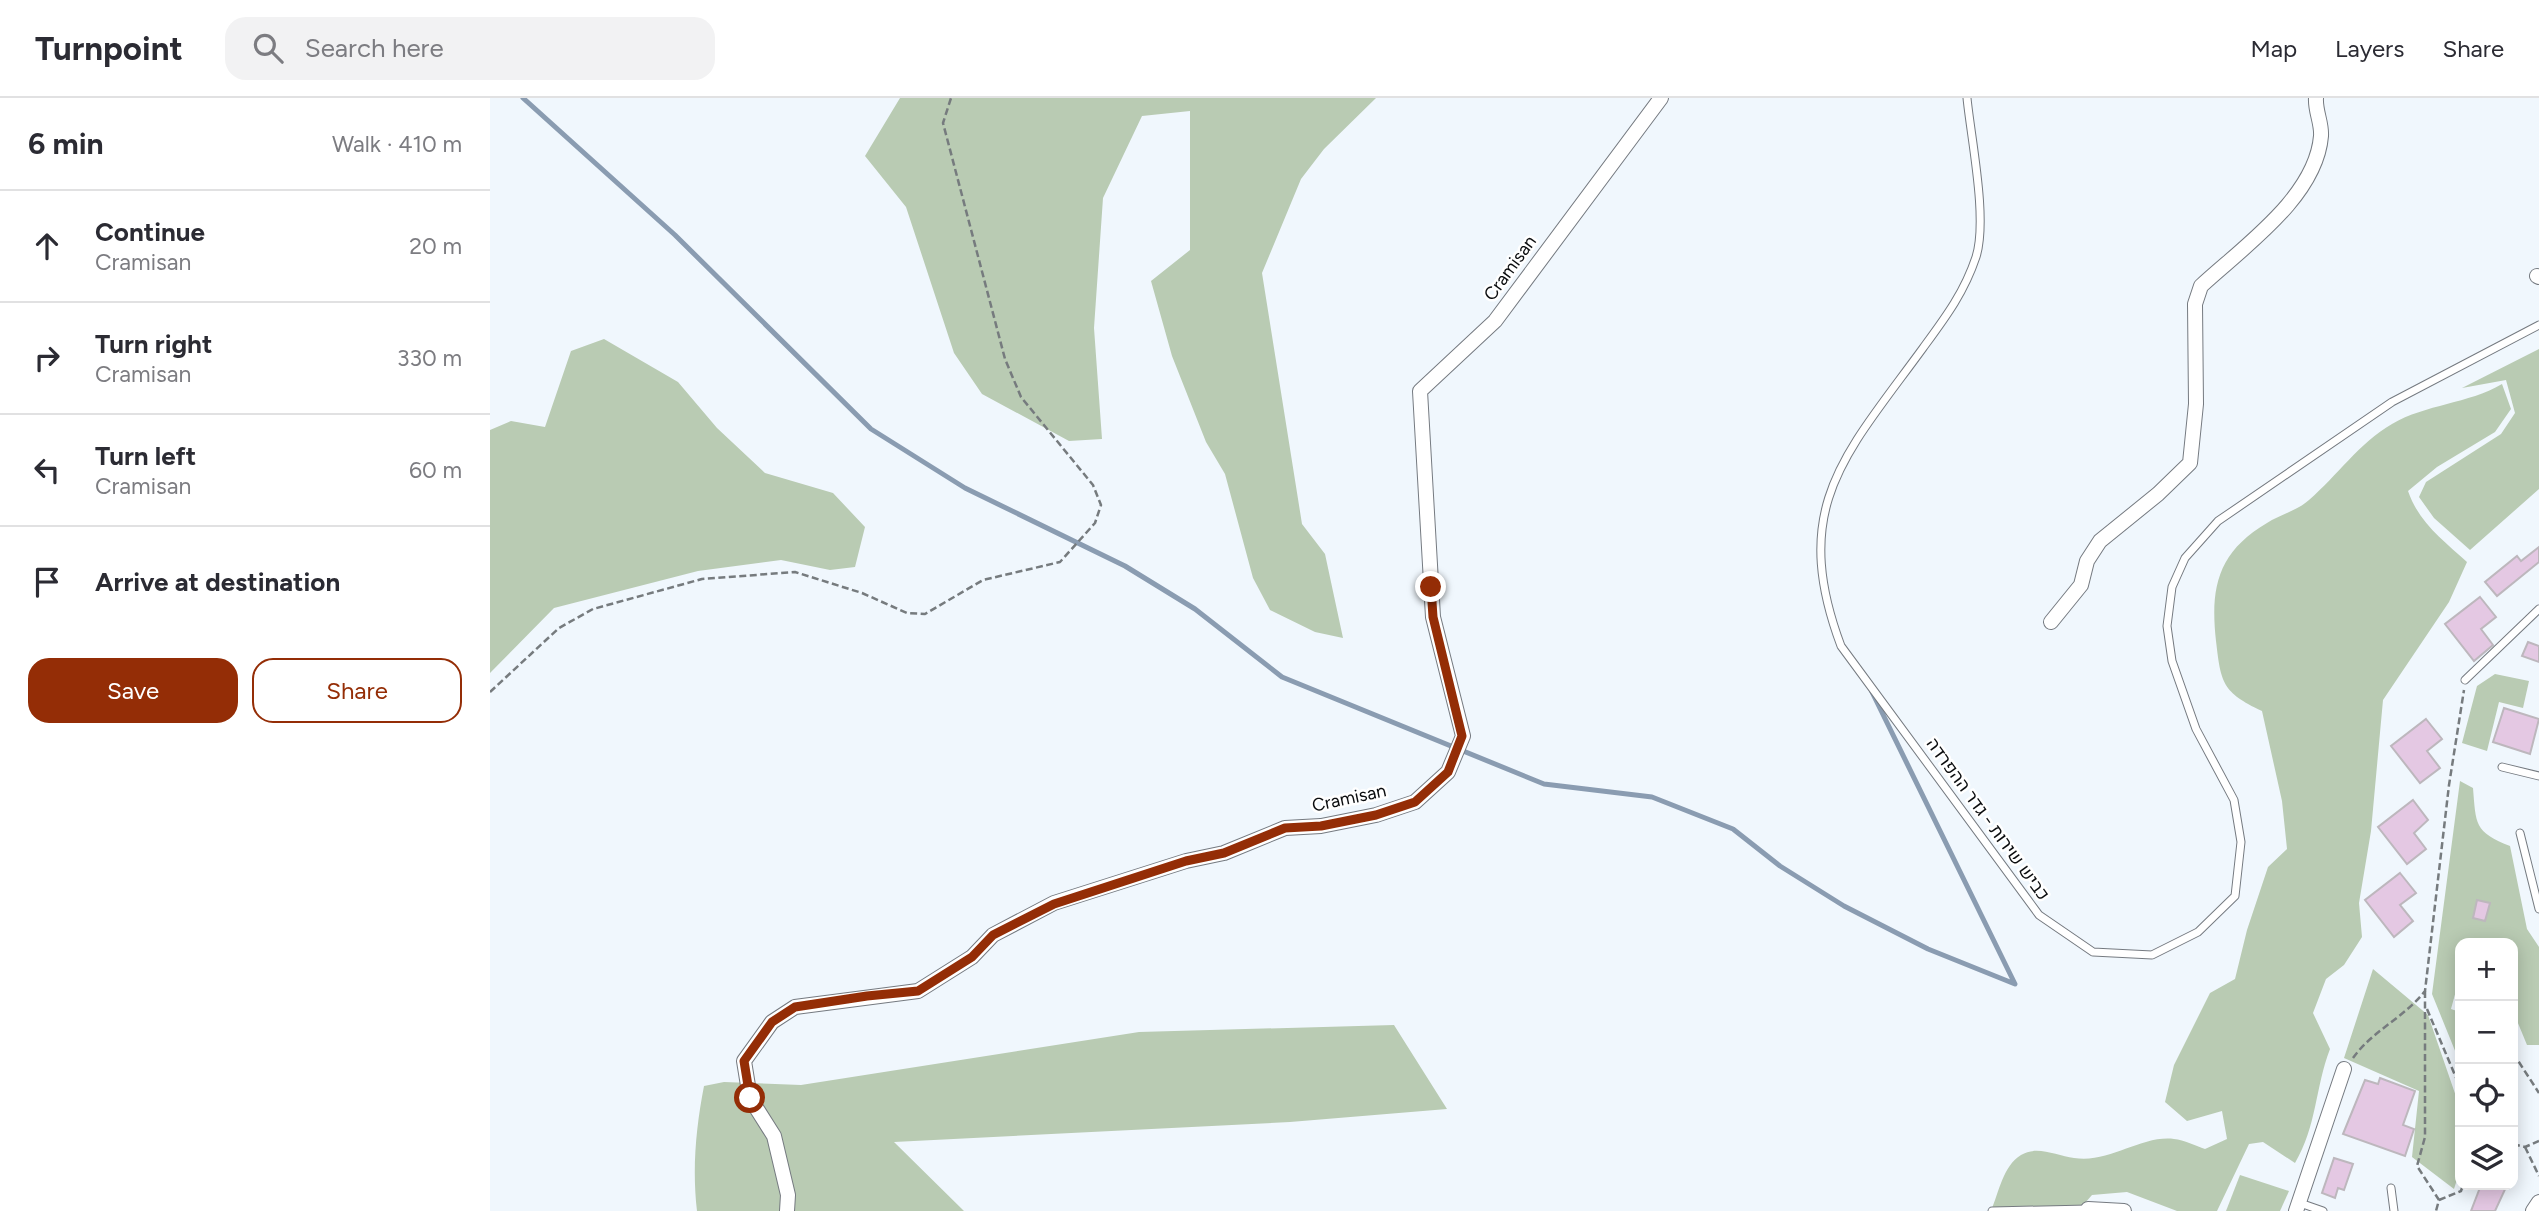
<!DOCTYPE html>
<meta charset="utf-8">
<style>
:root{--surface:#fff;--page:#f2f2f3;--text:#2b2b33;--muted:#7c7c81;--line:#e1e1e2;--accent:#942d06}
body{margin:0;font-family:Figtree,Heebo,sans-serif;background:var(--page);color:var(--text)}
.controls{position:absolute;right:21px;bottom:21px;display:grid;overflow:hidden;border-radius:14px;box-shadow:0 4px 18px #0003}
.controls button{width:63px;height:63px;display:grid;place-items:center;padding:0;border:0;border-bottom:2px solid var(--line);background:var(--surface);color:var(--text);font:35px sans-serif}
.stop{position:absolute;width:21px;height:21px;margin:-16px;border:5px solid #942d06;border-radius:50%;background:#fff}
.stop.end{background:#942d06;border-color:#fff;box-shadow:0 2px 7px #0008}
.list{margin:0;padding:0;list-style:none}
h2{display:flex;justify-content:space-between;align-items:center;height:91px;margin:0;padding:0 28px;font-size:30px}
h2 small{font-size:23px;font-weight:400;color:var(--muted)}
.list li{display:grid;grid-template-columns:46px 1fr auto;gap:21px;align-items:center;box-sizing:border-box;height:112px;padding:0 28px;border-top:2px solid var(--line)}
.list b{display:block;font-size:26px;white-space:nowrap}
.list p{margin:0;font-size:23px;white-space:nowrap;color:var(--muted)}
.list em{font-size:23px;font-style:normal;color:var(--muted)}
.actions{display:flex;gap:14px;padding:21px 28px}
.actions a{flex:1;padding:16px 0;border:2px solid var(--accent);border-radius:21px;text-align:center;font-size:24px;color:var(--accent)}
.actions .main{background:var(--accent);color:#fff}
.icon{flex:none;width:38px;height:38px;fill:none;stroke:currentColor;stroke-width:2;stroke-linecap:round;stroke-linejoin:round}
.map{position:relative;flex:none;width:2049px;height:1113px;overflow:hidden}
header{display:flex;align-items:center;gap:42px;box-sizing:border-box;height:98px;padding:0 35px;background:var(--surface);border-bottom:2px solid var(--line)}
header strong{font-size:33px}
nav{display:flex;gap:38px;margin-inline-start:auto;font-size:24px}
.search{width:490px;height:63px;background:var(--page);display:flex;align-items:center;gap:18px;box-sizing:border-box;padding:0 24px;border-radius:21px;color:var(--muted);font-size:26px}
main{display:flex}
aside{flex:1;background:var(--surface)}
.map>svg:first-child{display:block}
.green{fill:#b9cbb3}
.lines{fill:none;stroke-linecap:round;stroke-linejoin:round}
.stream{stroke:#8a9cb1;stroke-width:5}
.building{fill:#e4c8e3;stroke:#bdb7bd;stroke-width:2}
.lane-casing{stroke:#757a80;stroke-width:9}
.street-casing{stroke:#757a80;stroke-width:16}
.path{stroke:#767b7e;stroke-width:2.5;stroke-dasharray:7 3.5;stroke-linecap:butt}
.lane{stroke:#fff;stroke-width:7}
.street{stroke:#fff;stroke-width:14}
.route{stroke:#942d06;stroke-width:9}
.labels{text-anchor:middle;stroke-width:5;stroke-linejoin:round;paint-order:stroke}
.street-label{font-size:18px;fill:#0a0c0e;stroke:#fff}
</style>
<header>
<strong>Turnpoint</strong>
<div class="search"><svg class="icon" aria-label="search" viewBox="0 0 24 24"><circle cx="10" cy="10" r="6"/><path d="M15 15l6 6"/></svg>Search here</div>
<nav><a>Map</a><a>Layers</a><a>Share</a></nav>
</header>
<main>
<aside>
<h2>6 min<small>Walk · 410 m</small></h2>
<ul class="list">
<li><svg class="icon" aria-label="ahead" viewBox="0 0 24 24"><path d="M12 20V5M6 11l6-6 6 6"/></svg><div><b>Continue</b><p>Cramisan</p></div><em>20 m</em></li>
<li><svg class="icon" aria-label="right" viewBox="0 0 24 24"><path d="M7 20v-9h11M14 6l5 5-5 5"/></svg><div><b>Turn right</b><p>Cramisan</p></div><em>330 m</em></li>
<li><svg class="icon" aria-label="left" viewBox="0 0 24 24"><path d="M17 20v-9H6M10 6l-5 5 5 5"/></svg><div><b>Turn left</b><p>Cramisan</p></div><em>60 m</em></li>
<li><svg class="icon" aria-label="arrive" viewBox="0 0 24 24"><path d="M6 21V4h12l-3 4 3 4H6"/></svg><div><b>Arrive at destination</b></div></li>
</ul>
<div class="actions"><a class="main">Save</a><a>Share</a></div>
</aside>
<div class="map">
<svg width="2049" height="1113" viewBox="0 0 2049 1113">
<rect width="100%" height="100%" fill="#f0f7fd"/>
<g class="green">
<path d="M410 0H886L834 51 811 81 772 175 812 426 835 456 853 540 825 534 780 512 763 480 735 376 716 344 682 258 661 183 700 152V13L652 18 613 100 604 230 612 341 579 343 492 296 464 255 416 109 375 58Z"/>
<path d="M114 241 188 284 227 330 275 375 343 395 375 429 365 469 340 472 291 462 208 473 64 510 0 575V332L21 323 55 329 81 253Z"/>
<path d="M2049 251V391L1980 452 1944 420 1929 399 1936 384 2011 336 2025 315 2016 282 1972 290Z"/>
<path d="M2012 286 2021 311 2005 334 1947 369 1918 393C1929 425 1953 442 1977 464L1959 504 1893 602 1881 733 1869 805 1872 839 1854 867 1836 881 1823 915 1840 951C1825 990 1827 1028 1805 1065L1773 1044 1759 1046 1727 1113H1687L1637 1094 1602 1097 1588 1113H1501C1509 1094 1513 1068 1531 1057 1547 1047 1567 1058 1584 1060 1619 1066 1651 1037 1684 1041 1694 1042 1706 1048 1715 1051L1737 1041 1732 1013 1697 1023 1675 1004 1684 967 1720 895 1745 881 1757 832 1778 769 1797 751 1792 703 1772 613C1732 594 1731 585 1726 543 1720 489 1728 454 1777 425 1790 417 1808 412 1819 402 1847 378 1869 345 1902 326 1936 306 1978 306 2012 286Z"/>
<path d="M2005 576 2039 583 2033 610 2009 604 1997 653 1972 645 1987 588Z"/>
<path d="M1970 683 1983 690C1986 726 1984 734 2020 748L2037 831 2049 849V947H2037L2023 913V845H1970V878L1961 911 1970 914V965L1942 896Z"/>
<path d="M1883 871 1938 917 1970 1010V1072L1964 1091 1922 1059 1929 993 1854 960Z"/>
<path d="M904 927 957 1011 800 1024 404 1044 474 1113H207C202 1071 206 1029 214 988L234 984 311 987 649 934Z"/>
<path d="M1750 1077 1799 1093 1790 1113H1736Z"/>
</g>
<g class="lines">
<path class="stream" d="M33 0 185 137 381 331 475 390 635 468 705 511 792 579 1054 686 1162 699 1243 731 1290 768 1354 808 1438 851 1525 886 1382 594"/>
</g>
<g class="building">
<path d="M2049 449V464L2007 498 1995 484 2027 458 2031 463Z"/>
<path d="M1990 499 2006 519 1991 531 2003 547 1984 563 1955 526Z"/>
<path d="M2038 544 2049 548V564L2032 558Z"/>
<path d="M2014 610 2049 621 2040 656 2003 644Z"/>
<path d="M1936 621 1952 641 1937 653 1950 670 1930 685 1901 648Z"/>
<path d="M1923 702 1938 722 1924 735 1936 751 1917 766 1888 729Z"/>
<path d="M1910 775 1926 795 1910 807 1923 823 1904 839 1875 802Z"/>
<path d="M1987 802 2000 805 1995 823 1983 820Z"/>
<path d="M1890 980 1925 993 1913 1027 1924 1031 1915 1058 1853 1036 1875 982 1888 986Z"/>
<path d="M1844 1060 1863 1066 1854 1092 1848 1090 1845 1100 1832 1095Z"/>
<path d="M1991 1087H2017L2005 1113H1981Z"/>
</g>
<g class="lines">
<g class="lane-casing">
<g id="lane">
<path d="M1477 0C1481 41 1498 121 1486 159 1474 195 1455 220 1433 250 1355 357 1299 409 1351 548L1549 817 1603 854 1662 857 1708 834 1745 798 1751 744 1744 702 1706 631 1682 563 1677 528 1682 489 1695 460 1728 423 1902 304 2049 227"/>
<path d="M1975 582 2049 511"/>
<path d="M2012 669 2049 678"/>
<path d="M2030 735 2049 811"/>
<path d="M1901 1090 1904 1113"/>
<path d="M1810 1105 1833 1113"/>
<path d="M1502 1113 1598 1111"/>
</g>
</g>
<g class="street-casing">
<g id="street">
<path d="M2047 178 2049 179"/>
<path d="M1561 524 1591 487 1597 463 1610 443 1668 396 1700 365 1706 306 1705 206 1711 188C1753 149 1826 99 1831 38 1832 25 1825 13 1826 0"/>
<path d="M1598 1111 1634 1113"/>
<path d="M297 1113 298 1097 284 1038 260 1000 254 963 282 924 305 909 428 893 482 859 503 837 564 805 696 763 734 755 795 730 831 728 886 717 925 704 958 674 973 638 943 519 930 293 1005 223 1171 0"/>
<path d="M1806 1113 1854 971"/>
<path d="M2043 1113 2049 1104"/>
</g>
</g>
<g class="path">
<path d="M0 594 69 530 103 511 212 481 305 474 372 495 417 515 435 516 493 482 570 464 605 425 611 407 603 387 531 299 515 261 453 25 461 0"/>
<path d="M1935 893V1039L1927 1068 1949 1102 1946 1113"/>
<path d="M1937 911 1970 989"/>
<path d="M2023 955 2049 995"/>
<path d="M1863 960C1882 933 1915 919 1935 893L1959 687 1974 592"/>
<path d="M2023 1046 2035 1049 2049 1043"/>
<path d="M2035 1049 2049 1078"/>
<path d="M1949 1102 1971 1093 1973 1087"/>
</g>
<use href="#lane" class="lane"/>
<use href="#street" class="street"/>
</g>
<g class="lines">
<path class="route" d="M260 1000 254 963 282 924 305 909 377 898 428 893 482 859 503 837 564 806 696 763 734 755 795 730 831 728 886 717 925 704 958 674 972 638 943 519 941 489"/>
</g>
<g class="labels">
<g class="street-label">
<text transform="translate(1020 170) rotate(-54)" y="6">Cramisan</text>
<text transform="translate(859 700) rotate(-12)" y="6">Cramisan</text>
<text transform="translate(1498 721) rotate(54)" y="6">כביש שירות - גדר ההפרדה</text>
</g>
</g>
</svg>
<div class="controls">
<button>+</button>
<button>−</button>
<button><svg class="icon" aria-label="locate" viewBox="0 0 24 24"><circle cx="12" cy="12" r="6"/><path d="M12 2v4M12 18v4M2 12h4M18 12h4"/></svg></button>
<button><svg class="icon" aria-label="layers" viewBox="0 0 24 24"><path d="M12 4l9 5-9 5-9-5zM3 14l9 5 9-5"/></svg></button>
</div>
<div class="stop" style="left:260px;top:1000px"></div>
<div class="stop end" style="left:941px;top:489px"></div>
</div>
</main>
